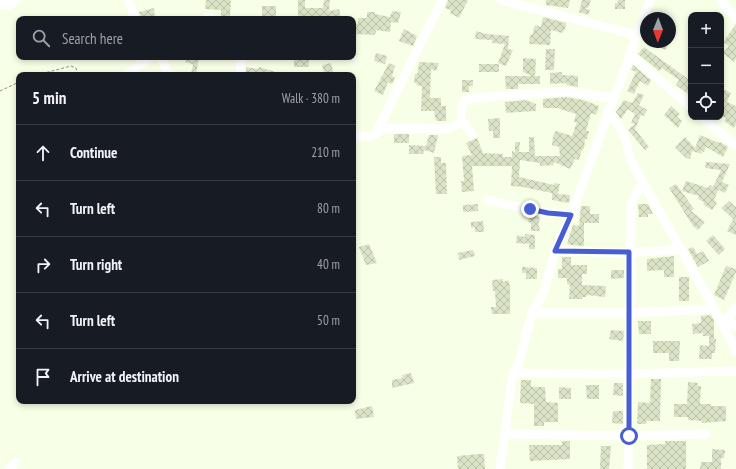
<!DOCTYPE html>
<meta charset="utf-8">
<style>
:root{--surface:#171b24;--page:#242831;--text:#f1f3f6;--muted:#9ea1a6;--line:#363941}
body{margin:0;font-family:"PT Sans Narrow",sans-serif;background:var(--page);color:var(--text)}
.controls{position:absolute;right:12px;top:12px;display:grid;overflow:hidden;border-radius:8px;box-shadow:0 2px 6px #0003}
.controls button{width:36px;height:36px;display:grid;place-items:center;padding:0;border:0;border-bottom:1px solid var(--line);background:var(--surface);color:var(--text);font:20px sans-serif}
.compass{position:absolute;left:640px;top:12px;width:36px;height:36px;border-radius:50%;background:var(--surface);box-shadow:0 2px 6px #0003;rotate:181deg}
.stop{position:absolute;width:12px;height:12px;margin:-9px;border:3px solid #475ed2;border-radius:50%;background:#fff}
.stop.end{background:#475ed2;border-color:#fff;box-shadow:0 1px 4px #0008}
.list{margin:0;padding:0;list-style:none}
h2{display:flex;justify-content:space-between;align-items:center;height:52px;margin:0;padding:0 16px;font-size:17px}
h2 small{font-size:13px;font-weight:400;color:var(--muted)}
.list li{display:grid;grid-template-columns:26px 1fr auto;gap:12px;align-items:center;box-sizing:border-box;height:56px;padding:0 16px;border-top:1px solid var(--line)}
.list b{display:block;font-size:15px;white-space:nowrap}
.list em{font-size:13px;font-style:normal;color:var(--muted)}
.icon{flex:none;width:22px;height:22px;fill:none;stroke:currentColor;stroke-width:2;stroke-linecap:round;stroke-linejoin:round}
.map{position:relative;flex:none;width:736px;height:469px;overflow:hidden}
.search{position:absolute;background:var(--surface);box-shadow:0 2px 6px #0003;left:16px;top:16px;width:340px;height:44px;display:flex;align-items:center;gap:10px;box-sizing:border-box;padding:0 14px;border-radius:8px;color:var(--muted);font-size:15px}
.panel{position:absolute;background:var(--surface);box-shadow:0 2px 6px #0003;left:16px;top:72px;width:340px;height:332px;border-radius:8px}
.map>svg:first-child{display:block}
.building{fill:url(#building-cross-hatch)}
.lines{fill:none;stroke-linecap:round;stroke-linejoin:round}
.path{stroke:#8e9381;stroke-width:1;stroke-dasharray:3 2;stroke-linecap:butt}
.minor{stroke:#fff;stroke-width:9}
.route{stroke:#475ed2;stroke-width:5}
</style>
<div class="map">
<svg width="736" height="469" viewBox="0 0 736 469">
<defs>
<pattern id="building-cross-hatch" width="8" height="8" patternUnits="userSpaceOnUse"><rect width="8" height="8" fill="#dae3c6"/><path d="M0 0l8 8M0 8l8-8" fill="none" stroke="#bac2a9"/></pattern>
</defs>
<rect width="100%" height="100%" fill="#f8ffe7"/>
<g class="building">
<path d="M206 0H231L230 17 221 16V10L205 9Z"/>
<path d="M298 0H305V8H323L324 0H330L329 11 339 9 341 19H298Z"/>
<path d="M448 0H468L459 18 450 13 451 10 445 8Z"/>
<path d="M546 0H570L568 8 546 5Z"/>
<path d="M582 0H591L588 8H584L590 10 588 15 579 12Z"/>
<path d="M618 0H625V9H615V3H618Z"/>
<rect x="262" y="6" width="14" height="13"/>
<path d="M154 8 155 19H141L139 12Z"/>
<path d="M392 11 401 12 398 23 391 22 390 32 376 30 375 35 353 34V23L358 24V18H367V12H375V14L390 17Z"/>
<path d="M543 17 566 23 565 29 562 33 551 30 550 45 529 44 530 35H532L535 25 541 27Z"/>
<path d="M736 24V59L734 62 723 53 729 46 723 42Z"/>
<path d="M404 29 417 36 413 46 399 41Z"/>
<path d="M476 31 486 34 509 36 508 49 513 50 506 66 498 63 505 44 492 43V40L475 39Z"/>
<path d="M646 42H663L668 44 666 50Z"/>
<path d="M644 47 688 79 691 74V89L688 94 676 85 679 80 662 68 659 71 638 54Z"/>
<path d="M546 49H555L554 70H545Z"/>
<path d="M376 53 387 56 385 64 374 61Z"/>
<path d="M187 57H199L196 75H191L193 64 185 62Z"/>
<rect x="294" y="58" width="15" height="9"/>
<path d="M523 58 536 59 535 76H540V84H518V89H506L505 76H532L523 72Z"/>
<path d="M419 62 439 63 436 71 431 69 430 98H441V106H446V121H436L434 111H421L422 86 416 85 417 83H414L415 74H417L418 71Z"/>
<path d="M331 63 334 75H325L322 65Z"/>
<path d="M389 63 395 66 392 76 395 78 392 84 388 82 383 95 374 91Z"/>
<rect x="479" y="64" width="20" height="8"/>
<path d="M633 65 651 80 648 86 640 81 634 94 627 91 636 72 631 70Z"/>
<path d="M246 67 258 69 259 67 286 75H246Z"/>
<path d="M562 72V75L578 76V87L566 85 567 83 550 84V73Z"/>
<path d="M462 80H473V86H469V92H462Z"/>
<path d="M721 88 731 93 727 102 736 106V124L734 128 724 121 726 118 721 115Z"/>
<path d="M638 93 644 95 639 105 647 110 644 116 641 115 635 129 649 147 645 150 628 130 635 124 631 123 635 114 628 109 621 119 616 112 624 100 632 103Z"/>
<path d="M566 97 583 100 599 106 596 115 591 113 586 131H589L587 139H585L584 149H582L579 160 575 159 570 169 554 162V165L540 166V163L520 160 519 177 554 185V183L560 184 558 194 570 195 569 203 552 200V193L523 187 511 186 512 166H472L474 191 462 192 461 181H464L462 156 472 155 466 143 477 138 483 153 503 154V157H512V151L515 152V142H520L519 152H529V137H534L535 156H560L559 147 552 145 553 136 556 131 572 136 577 122H574L576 114 557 108H543V99Z"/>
<path d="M526 100 536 104V111L506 113 505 102Z"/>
<path d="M671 106 680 114 677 117 682 121 678 128 664 115Z"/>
<path d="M500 118V138H493V131H489L488 119Z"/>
<rect x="394" y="134" width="15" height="9"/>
<path d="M429 135H438L434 153 424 150 423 154H409V145L426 146Z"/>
<path d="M700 135 714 141 720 143V142L728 147 723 157 706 147 704 152 701 151 702 154 692 151 690 159 686 158 675 147 685 137 695 148Z"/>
<path d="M434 157H441V163H446L447 194H436Z"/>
<path d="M706 162 730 164 722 182 729 185 725 193 718 190 714 200 717 203 712 210 703 204 704 202 698 199 699 196 682 191 686 181 708 188 710 185 713 187 721 170 705 168Z"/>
<path d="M676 184 694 209 691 211 705 222 698 230 693 226 669 188Z"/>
<path d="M729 201 736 207V235L727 231 733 219 721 208Z"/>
<path d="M478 204V211L463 212V205Z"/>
<path d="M638 204H648L653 214H648V217H639Z"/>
<path d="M581 206H590V214H599V223H584V246L572 245 567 244 573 225 579 226Z"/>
<path d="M530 215 540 217 538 226H539L540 231H531V223L528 222Z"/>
<path d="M483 221 484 232H475V227L471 228V222Z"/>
<path d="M525 234 535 235V249H529V244L516 243 517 235 525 237Z"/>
<path d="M713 235 725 249 719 255 706 241Z"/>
<path d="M369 244 377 263 366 265 359 247Z"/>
<path d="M693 247 697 254 703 251 709 261 698 267 688 249Z"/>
<path d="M473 250 475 256 459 260 458 253Z"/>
<path d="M674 256V277H664V270L647 271V259Z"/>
<path d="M562 257H571V265H587V274H582V285L606 286 605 297 587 295 586 297H582V299H569L570 285 567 284V278H558V269H562Z"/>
<path d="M726 266 736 269V272L724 300 714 295Z"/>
<path d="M522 267 537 268V279H526V273H522Z"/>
<path d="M611 270H624V278L611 279Z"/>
<rect x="679" y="277" width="10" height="24"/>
<path d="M503 279V282L508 280 510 286V314H492L491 307H496L495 291H493L492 280Z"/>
<path d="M711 315 714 321V339H716L715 353H712V359H699L700 345 709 346V336H703V333L693 334 692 324 701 323V316Z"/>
<path d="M638 321H651V334H639Z"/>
<path d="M611 330 624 331 623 341 609 339Z"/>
<path d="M653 341H680L679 361H669V353H653Z"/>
<path d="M411 373 414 383 392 388V380L403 378 402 375Z"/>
<path d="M651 379H661L660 421H646V424H637L638 402 650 403Z"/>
<path d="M521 380H531V387H545L546 402 558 403V422H544V426H534V404L520 403Z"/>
<path d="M688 382 698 383 697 386H701L700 404H711V406H726V421L702 423V421L688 420V417H674V404H687Z"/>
<path d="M614 383H623V396L613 395Z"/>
<path d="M586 385H599V399H587Z"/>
<path d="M559 387 571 388V399H559Z"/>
<path d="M372 406 374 417 356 419 355 410Z"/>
<path d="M613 411H623V424L612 423Z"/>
<path d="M562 441H570V459L530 461 529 445H562Z"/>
<path d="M665 441H686V469H647V445L665 444Z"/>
<path d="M601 446H611L609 469H600Z"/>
<path d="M712 449 725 450 724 458H721V469H700L701 462H712Z"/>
<path d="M479 454H484L485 469H458L457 456Z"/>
</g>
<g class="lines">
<g class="path">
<path d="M37 75 71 66 76 68 78 75"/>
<path d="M0 91 19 82"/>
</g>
<g class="minor">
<path d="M129 0 135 19"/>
<path d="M501 0 636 35"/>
<path d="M720 0 736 18"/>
<path d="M0 2 3 5H9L17 0"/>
<path d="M207 17 215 19"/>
<path d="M629 54 691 107"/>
<path d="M161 57 168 74 172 75"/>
<path d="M127 75 150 57"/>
<path d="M240 75 241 57"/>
<path d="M608 110 624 135 631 161 723 324 736 352"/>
<path d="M702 117 736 146"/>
<path d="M461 123 462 105 465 100 474 98 566 91 613 98"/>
<path d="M376 133 442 0"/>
<path d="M353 136 370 137 385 128H392L446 129 461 123 465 124 472 135"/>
<path d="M487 200 548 213 571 215"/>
<path d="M555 251 629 253 681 249"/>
<path d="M532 313H630L714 309"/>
<path d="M728 317 731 324 736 327"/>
<path d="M723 324 736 307"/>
<path d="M513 373 628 374 736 371"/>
<path d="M504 434 629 436 706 434"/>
<path d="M9 469 16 462"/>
<path d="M500 469 513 373 518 365 532 313 544 292 555 251 571 215 650 0"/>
<path d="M628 469 631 210 632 201 643 182"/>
</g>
</g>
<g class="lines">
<path class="route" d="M530 209 548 213 571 215 555 251 629 252V436"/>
</g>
</svg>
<div class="controls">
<button>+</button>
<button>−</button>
<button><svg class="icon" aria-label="locate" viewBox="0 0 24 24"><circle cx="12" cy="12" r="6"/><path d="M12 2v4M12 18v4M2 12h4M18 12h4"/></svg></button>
</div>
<svg class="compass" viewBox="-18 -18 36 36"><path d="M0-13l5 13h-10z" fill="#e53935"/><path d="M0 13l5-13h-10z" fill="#9ea1a6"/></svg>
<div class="stop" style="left:629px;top:436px"></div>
<div class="stop end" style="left:530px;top:209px"></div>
<div class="search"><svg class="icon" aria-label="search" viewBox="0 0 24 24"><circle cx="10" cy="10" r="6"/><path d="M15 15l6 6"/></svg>Search here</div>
<section class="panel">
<h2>5 min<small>Walk · 380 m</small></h2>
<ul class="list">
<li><svg class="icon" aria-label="ahead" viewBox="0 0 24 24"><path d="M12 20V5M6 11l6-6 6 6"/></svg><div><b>Continue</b></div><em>210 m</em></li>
<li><svg class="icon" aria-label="left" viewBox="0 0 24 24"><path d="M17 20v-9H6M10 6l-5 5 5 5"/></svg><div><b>Turn left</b></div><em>80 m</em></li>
<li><svg class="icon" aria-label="right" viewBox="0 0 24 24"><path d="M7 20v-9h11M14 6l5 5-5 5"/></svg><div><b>Turn right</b></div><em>40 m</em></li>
<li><svg class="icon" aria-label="left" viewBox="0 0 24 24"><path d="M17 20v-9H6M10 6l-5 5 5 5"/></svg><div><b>Turn left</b></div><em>50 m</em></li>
<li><svg class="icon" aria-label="arrive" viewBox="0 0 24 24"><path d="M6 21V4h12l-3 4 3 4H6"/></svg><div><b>Arrive at destination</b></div></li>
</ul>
</section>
</div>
